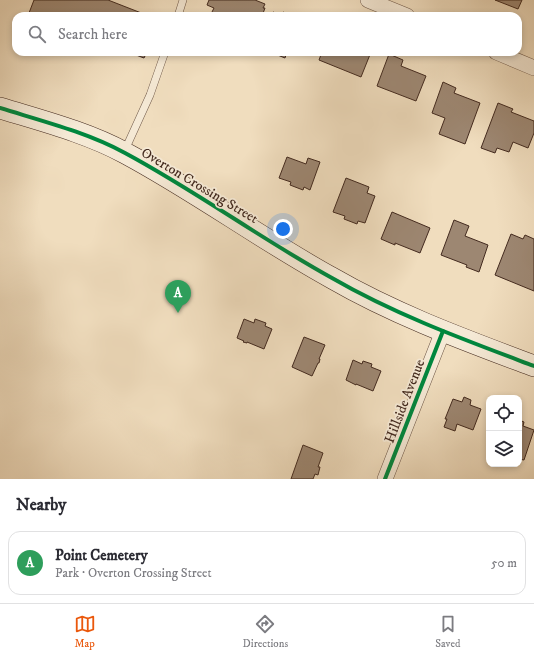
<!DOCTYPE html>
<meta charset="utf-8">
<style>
:root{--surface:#fff;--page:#f7f7f7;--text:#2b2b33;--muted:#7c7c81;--line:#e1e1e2;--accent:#ea580c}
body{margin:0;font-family:"IM FELL DW Pica",serif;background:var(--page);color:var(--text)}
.controls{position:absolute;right:12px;bottom:12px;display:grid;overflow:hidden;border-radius:8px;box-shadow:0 2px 6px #0003}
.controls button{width:36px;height:36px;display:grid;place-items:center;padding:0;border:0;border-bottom:1px solid var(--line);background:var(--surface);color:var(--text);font:20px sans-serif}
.you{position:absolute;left:283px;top:229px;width:14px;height:14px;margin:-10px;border:3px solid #fff;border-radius:50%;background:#1a73e8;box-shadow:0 0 0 6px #1a73e833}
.badge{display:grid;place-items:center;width:26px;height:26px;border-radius:50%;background:var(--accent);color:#fff;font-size:13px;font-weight:700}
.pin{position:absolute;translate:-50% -33px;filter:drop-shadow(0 1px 2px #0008)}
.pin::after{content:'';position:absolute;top:21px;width:14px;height:12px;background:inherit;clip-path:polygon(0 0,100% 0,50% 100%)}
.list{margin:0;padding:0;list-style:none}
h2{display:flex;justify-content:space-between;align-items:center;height:52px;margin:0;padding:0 16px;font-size:17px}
h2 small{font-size:13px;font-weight:400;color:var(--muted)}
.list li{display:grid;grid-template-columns:26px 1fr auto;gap:12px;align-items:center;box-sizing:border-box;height:64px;margin:0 8px 8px;padding:0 8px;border:1px solid var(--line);border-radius:12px}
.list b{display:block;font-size:15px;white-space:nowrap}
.list p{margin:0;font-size:13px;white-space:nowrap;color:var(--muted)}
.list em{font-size:13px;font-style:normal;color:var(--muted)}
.icon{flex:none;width:22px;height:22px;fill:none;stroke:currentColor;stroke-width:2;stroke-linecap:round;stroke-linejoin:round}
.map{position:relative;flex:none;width:534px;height:479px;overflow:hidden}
.search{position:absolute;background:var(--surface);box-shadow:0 2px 6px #0003;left:12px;right:12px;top:12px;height:44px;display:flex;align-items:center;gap:10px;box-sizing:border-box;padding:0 14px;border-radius:12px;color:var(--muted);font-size:15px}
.sheet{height:124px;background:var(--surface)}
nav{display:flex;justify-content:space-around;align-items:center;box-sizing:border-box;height:56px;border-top:1px solid var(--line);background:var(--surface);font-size:11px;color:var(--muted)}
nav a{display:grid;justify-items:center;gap:2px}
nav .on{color:var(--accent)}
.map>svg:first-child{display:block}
.building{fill:#9d8772;stroke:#432a1f}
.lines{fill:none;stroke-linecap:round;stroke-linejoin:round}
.lane-casing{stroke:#6e5747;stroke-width:8}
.street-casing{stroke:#6e5747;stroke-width:16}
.secondary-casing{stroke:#432a1f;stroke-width:22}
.lane{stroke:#f5e9d5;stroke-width:7}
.street{stroke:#f5e9d5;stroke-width:15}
.secondary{stroke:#f5e9d5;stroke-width:21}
.cycleway-casing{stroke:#f5e9d5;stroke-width:6}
.cycleway{stroke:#00873e;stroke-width:4}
.labels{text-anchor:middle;stroke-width:3.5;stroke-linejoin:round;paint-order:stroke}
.street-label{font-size:14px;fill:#432a1f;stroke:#f5e9d5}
</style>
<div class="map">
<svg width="534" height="479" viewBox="0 0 534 479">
<rect width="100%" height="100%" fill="#f0ddbe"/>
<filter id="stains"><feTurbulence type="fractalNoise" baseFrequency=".005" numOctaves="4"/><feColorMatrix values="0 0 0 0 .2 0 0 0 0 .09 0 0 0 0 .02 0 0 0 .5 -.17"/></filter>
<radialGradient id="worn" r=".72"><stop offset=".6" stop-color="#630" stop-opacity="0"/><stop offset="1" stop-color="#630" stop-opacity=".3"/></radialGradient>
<g class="building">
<path d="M34 0H108L149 16H38L29 13Z"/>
<path d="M209 0H255L265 4 263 8H265L262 16H210L214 8 207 5Z"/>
<path d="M495 0H522L518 9Z"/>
<path d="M273 12 282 15 283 12 293 16H271Z"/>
<path d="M128 52H147L144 58Z"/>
<path d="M270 52H287L285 58Z"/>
<path d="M322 52H371L361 77 319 60Z"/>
<path d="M389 54 403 60 401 66 426 76 416 101 377 86Z"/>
<path d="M443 82 456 88 454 93 480 103 465 144 439 134 445 118 432 113Z"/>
<path d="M498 103 513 109 511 112 534 121V133L528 148 513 142 509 152 497 148 495 153 481 148Z"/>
<path d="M287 157 306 164 308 158 320 162 310 190 304 187 303 190 290 185 291 182 279 178Z"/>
<path d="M346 178 369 187 367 193 375 196 365 223 358 221 357 224 344 219 345 216 333 212Z"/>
<path d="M392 212 430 228 420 253 395 243V245L381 239Z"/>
<path d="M454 220 469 226 465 236 488 245 479 272 466 267 467 265 441 255Z"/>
<path d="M511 234 523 239 525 235 534 239V291L495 275Z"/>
<path d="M244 319 254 323 255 319 266 323 265 326 272 329 264 349 247 342V343L243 342 244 341 237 338Z"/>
<path d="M304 337 325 345 319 359H320L319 363H318L312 376 292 367Z"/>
<path d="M353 360 362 364 363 361 372 364 371 367 381 371 373 391 356 384V385L346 380Z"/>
<path d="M464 397 471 400 470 405 481 409 473 430 457 424 455 431 444 427 447 419H445L453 399 462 402Z"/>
<path d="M519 420 524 422 523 426 534 430 524 460 519 459Z"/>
<path d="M303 445 323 453 318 467H320L318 475 315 474 313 479H291Z"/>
</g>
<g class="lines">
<g class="lane-casing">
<g id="lane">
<path d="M178 16 183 0"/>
<path d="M125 150 150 95 165 52"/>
</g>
</g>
<g class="street-casing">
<g id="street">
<path d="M368 0 407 16"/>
<path d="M496 52 534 68"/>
<path d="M385 479 443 331"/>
</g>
</g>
<g class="secondary-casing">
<path id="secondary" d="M0 108C42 121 86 132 125 153 196 191 261 239 332 278 396 315 465 340 534 366"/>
</g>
<use href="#lane" class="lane"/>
<use href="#street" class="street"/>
<use href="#secondary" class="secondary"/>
<g class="cycleway-casing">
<g id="cycleway">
<path d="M0 108C42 121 86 132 125 153 196 191 261 239 332 278 396 315 465 340 534 366"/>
<path d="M385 479 443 331"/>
</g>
</g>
<use href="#cycleway" class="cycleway"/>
</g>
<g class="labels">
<g class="street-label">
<text transform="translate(200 185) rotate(31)" y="5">Overton Crossing Street</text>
<text transform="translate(404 401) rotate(-69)" y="5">Hillside Avenue</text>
</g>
</g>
<rect width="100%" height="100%" filter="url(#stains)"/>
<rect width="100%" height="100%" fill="url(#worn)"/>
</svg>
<div class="controls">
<button><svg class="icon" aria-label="locate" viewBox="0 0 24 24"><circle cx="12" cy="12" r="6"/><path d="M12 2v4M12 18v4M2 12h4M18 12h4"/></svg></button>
<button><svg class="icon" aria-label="layers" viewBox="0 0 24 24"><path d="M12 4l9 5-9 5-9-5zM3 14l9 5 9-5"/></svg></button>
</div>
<div class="you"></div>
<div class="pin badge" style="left:178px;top:313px;background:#2e9e5b">A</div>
<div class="search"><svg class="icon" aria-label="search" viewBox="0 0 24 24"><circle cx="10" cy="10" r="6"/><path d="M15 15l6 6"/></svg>Search here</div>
</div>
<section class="sheet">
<h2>Nearby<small></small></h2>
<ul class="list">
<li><span class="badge" style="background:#2e9e5b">A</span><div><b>Point Cemetery</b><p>Park · Overton Crossing Street</p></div><em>50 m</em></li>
</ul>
</section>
<nav>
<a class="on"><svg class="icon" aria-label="map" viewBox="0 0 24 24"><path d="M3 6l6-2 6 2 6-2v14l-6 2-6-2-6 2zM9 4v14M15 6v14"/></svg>Map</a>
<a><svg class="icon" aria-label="directions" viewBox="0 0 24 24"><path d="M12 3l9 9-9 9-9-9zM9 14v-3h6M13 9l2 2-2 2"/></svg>Directions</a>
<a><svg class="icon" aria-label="saved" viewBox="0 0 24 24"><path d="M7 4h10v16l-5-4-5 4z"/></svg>Saved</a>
</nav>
